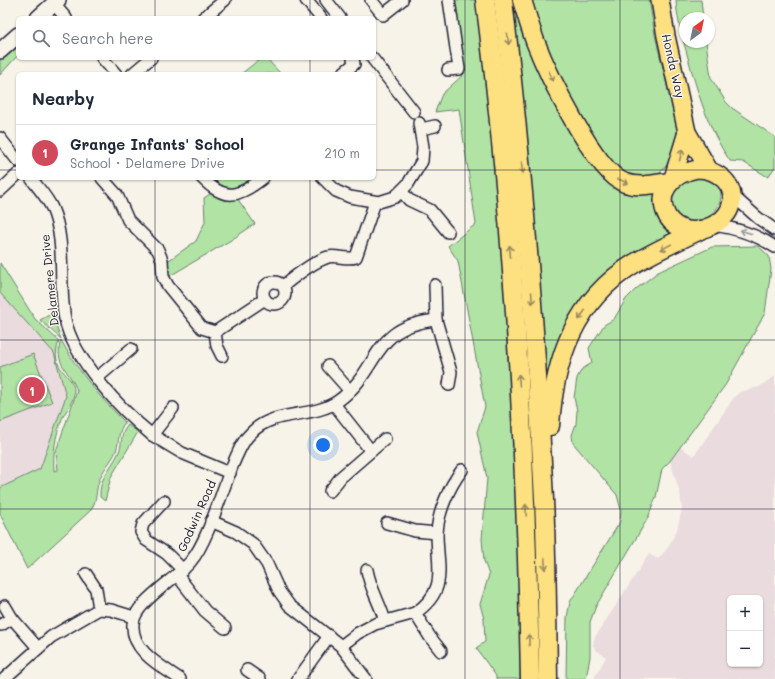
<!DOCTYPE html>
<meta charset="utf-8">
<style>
:root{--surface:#fff;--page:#f2f2f3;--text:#1f2937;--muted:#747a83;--line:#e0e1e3;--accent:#d1495b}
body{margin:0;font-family:Mali,sans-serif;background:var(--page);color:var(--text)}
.controls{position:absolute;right:12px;bottom:12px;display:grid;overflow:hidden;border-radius:6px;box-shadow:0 1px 3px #0004}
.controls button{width:36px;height:36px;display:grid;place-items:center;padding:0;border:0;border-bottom:1px solid var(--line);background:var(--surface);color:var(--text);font:20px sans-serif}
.compass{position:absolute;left:679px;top:12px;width:36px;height:36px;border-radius:50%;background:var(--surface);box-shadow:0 1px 3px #0004;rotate:33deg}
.you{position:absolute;left:323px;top:445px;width:14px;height:14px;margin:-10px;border:3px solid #fff;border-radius:50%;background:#1a73e8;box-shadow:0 0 0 6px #1a73e833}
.badge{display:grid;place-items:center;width:26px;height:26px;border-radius:50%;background:var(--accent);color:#fff;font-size:13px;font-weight:700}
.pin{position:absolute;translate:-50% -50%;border:2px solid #fff;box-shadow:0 1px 4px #0006}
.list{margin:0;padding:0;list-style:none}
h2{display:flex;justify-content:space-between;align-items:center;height:52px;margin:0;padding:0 16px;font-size:17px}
h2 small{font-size:13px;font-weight:400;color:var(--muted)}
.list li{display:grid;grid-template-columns:26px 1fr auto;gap:12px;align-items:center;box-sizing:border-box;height:56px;padding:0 16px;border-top:1px solid var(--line)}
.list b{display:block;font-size:15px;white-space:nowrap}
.list p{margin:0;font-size:13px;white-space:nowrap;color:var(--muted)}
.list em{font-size:13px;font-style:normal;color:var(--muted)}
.icon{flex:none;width:22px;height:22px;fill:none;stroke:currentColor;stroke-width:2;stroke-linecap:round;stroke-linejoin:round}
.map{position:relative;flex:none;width:775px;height:679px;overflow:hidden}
.search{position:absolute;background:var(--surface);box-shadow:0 1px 3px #0004;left:16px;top:16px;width:360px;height:44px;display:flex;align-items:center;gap:10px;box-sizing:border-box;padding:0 14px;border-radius:6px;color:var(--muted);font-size:15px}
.panel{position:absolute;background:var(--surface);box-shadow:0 1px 3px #0004;left:16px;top:72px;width:360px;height:108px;border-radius:6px}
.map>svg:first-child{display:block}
.built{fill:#eadbde;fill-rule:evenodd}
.green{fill:#b1e3a4;stroke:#6a8270}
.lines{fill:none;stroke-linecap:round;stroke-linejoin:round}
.minor-casing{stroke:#22223b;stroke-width:14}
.secondary-casing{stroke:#22223b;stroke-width:18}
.primary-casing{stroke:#22223b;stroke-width:20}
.trunk-casing{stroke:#22223b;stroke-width:21}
.minor{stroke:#f7f3e8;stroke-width:11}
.secondary{stroke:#f7f3e8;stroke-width:15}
.primary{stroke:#fde080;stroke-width:17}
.trunk{stroke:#fde080;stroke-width:18}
.oneway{stroke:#9a8a61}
.oneway2{stroke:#97959a}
.grid{fill:none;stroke:#22223b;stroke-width:1;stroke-opacity:0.55}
.labels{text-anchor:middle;stroke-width:3;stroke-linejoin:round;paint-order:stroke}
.street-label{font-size:12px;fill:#22223b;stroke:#f7f3e8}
</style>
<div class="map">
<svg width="775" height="679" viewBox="0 0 775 679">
<rect width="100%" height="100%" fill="#f7f3e8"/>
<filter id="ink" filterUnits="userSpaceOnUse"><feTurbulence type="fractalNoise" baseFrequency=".025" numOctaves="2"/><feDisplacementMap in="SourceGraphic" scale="8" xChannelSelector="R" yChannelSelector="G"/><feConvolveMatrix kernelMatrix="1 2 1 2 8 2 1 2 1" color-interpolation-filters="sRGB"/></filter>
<g filter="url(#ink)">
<g class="built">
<path d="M0 293 54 353 66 396 40 469 0 488Z"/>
<path d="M775 376V679H594L606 657 596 650 593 645 594 639 649 554 658 559 667 549 677 530 682 509 680 493 670 461 680 447 694 456 735 396 740 392 759 387ZM730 598H760V664H730Z"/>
</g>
<g class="green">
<path d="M454 0H477C488 102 500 204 508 306 517 430 521 555 520 679H496V676L476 648 485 642 484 619 480 604 489 575 484 561 482 539 487 478 477 432 485 407 458 261 448 246 476 224 459 109 435 112 442 94 464 74Z"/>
<path d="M509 0H517L593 161 657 188 678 230 624 262 546 382Z"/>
<path d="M529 0H649L655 35 678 132 672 154 666 166 659 174 650 178 631 176 621 170 607 155 577 110 548 53Z"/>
<path d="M676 0H701L703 18H685V42H706L711 78 726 102 732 108 775 137V167L768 177 743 162 730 161C708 129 697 91 687 54 682 36 677 19 676 0Z"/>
<path d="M18 41V55L0 75V57Z"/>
<path d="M261 58H266L281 74H241Z"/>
<path d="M701 177C704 178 710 179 713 181 738 198 699 242 671 210L672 192 685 180Z"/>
<path d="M211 178H249L251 180 244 186 228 189Z"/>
<path d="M210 194 225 201 237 198 255 224 231 240 168 277 165 263 196 241 205 222 204 198Z"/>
<path d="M758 246 769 256 771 269 765 313 726 384 670 461 662 469 656 497 648 518 596 606 590 622V657L586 679H566L567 617 570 602 620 522 621 510 617 495 573 443 572 435 576 424 577 410 574 398 577 378 582 369 592 363 589 348 604 325 614 319 626 299 636 289 658 272 712 247Z"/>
<path d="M0 263 35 319 59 341C48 371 74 373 74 391 75 401 65 411 62 419 55 436 53 453 54 471L58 470 56 451 77 391C71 371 53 365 61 340 77 370 101 399 125 422 117 433 120 439 116 451 112 461 102 470 99 481 95 493 98 498 91 510L27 569 0 514V488L40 469 66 396 54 353 0 293Z"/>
<path d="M55 312 57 329 61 339 40 320Z"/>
<path d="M33 354 52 402 0 422V367Z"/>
<path d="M128 425 138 432 111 477 105 501 100 497C99 478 110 470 118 454 124 442 118 437 128 425Z"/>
</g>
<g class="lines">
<g class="minor-casing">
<g id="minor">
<path d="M306 0 321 18"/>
<path d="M326 0 340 18"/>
<path d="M371 0 383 15 402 0"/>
<path d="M54 4 66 18"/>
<path d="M203 18 225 0"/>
<path d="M102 58 116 74"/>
<path d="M372 58 414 112"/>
<path d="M448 70 459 69 449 0"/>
<path d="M132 74 151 58"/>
<path d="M342 74 354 64 353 58"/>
<path d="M421 129 435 126"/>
<path d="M0 138 18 161"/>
<path d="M31 178C38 188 47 197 52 208 67 243 58 283 65 319 73 359 121 410 152 435"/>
<path d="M102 178 117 195 128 220 158 250 162 260 163 277 168 286 202 328 215 332 265 299"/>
<path d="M202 178C225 202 239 197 263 178"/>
<path d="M323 178 336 191 350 197 379 202 395 197 408 184 422 161 423 147 419 123"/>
<path d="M0 191 18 174"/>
<path d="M402 192 409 200 430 210 448 232"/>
<path d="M732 195 758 218 775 230"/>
<path d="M713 225C736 228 756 234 775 247"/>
<circle cx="274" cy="293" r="11"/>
<path d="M283 286C294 277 315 261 328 257 337 255 347 260 356 257L375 202"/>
<path d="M436 320 451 372 449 385"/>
<path d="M215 332 217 346 222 356"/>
<path d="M328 366 350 391"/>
<path d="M97 378 131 349"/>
<path d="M173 408 152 435 182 453 230 473"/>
<path d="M371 451 385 439"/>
<path d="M330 491 341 477 371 451 334 404"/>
<path d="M164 501 143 524 141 532 146 540 167 554 183 570"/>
<path d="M211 521 236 532 253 544 267 564 279 591 289 605 341 646 366 679"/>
<path d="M387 523 415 531 437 533"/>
<path d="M367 570C370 588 380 603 385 621"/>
<path d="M86 574 96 589 99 609"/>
<path d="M177 575 205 611 225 628"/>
<path d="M5 606 12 618"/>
<path d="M415 613C449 590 437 567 437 533 438 512 449 487 462 470"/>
<path d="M1 625 12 618 38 648"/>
<path d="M341 646 358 633 375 624 415 613 430 637 441 651"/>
<path d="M247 670 260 679"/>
<path d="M4 679 51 637 99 609 111 610 134 617"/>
<path d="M180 679C161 666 131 651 133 624 134 602 177 579 191 561 208 541 222 490 233 464 238 453 242 441 251 433 273 409 313 419 338 401 382 369 369 327 436 320L435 285"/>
<path d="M298 679 329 636"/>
</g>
</g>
<g class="secondary-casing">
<g id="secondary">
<path d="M38 18 58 0"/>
<path d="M0 51 18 35"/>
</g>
</g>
<g class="primary-casing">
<g id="primary">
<path d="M660 0 666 36 687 132 709 170"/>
<path d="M697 169C717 169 739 185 730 208 727 216 719 223 711 226 665 248 638 181 697 169Z"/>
<path d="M673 178 687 132"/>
</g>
</g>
<g class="trunk-casing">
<g id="trunk">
<path d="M485 0C514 225 526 452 530 679"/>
<path d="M503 0C522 160 535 320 543 481 547 547 547 613 548 679"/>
<path d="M522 0C526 13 530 27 535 41 547 72 594 171 625 183 640 188 655 184 670 182"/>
<path d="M550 426C554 359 575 300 635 263 656 251 679 240 700 230"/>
</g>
</g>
<use href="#minor" class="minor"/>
<use href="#secondary" class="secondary"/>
<use href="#primary" class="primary"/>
<use href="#trunk" class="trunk"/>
</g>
<defs><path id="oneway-shaft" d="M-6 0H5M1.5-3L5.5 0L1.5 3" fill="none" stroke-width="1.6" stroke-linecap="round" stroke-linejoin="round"/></defs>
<g class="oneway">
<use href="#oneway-shaft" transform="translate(508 39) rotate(83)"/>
<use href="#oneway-shaft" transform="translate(551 76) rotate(66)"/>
<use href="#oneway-shaft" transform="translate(681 155) rotate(-75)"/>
<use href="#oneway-shaft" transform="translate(522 168) rotate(85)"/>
<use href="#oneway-shaft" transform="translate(623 181) rotate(23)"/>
<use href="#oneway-shaft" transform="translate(666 247) rotate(152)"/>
<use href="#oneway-shaft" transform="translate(510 251) rotate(-94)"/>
<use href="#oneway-shaft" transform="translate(532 298) rotate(85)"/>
<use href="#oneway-shaft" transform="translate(582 315) rotate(124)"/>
<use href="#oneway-shaft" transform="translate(519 380) rotate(-94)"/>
<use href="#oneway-shaft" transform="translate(526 510) rotate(-92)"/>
<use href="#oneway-shaft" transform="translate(545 564) rotate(89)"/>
<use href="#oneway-shaft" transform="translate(529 640) rotate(-91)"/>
</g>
<use class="oneway2" href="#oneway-shaft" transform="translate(746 232) rotate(-162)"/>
</g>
<path class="grid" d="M155 0V18M310 0V18M465 0V679M620 0V679M155 58V74M310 58V74M0 170H18M374 170H775M155 178V679M310 178V679M0 340H775M0 509H775"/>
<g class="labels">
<g class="street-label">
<text transform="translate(673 66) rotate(77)" y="4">Honda Way</text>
<text transform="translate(50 280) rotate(-96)" y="4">Delamere Drive</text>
<text transform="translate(197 516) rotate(-66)" y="4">Godwin Road</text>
</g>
</g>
</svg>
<div class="controls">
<button>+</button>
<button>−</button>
</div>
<svg class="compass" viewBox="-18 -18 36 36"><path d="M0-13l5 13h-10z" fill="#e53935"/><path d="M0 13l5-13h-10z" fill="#747a83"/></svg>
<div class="you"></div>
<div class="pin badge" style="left:32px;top:390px">1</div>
<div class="search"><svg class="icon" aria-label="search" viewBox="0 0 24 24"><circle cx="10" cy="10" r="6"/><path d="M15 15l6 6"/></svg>Search here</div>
<section class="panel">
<h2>Nearby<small></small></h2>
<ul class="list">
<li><span class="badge">1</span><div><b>Grange Infants' School</b><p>School · Delamere Drive</p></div><em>210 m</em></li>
</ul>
</section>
</div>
